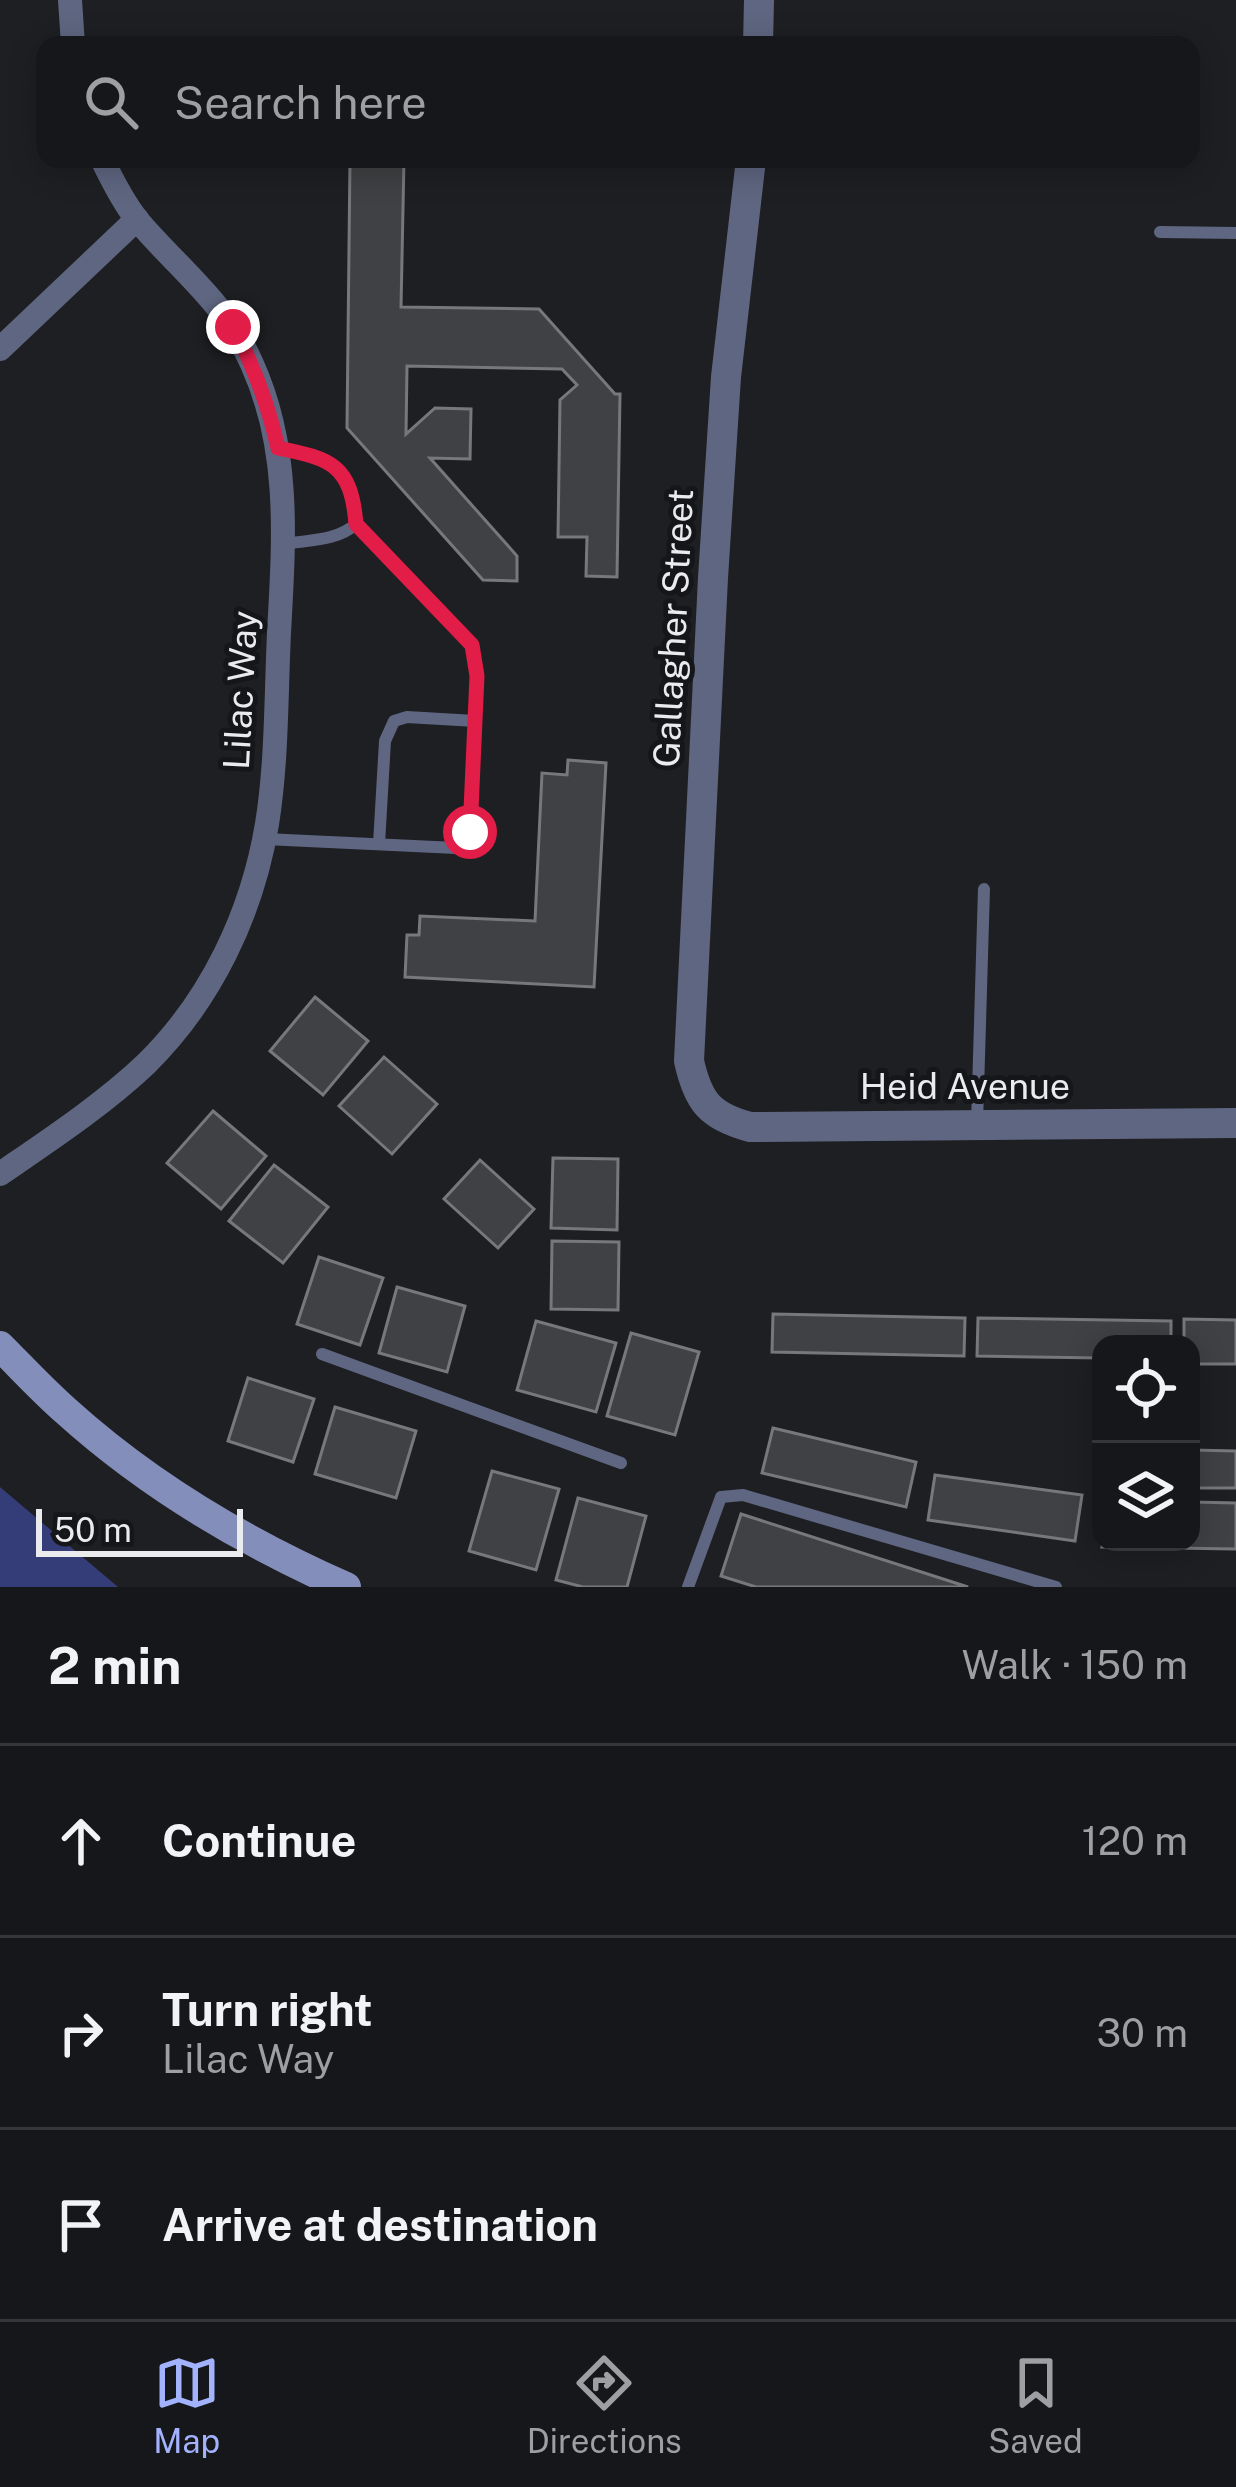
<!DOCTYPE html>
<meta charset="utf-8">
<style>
:root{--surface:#16171a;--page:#1f2023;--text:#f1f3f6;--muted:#9e9fa2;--line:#353639;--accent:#a2b2fd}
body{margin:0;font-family:"Public Sans",sans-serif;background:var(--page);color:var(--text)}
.controls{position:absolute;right:36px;bottom:36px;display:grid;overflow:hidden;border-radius:24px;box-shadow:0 6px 30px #0003}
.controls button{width:108px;height:108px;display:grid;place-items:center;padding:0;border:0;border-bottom:3px solid var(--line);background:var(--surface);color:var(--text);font:60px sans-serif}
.scale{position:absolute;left:36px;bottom:30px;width:207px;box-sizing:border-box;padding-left:12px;border:6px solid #eaebed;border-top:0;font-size:33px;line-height:42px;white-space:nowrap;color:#eaebed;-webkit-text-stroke:9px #151619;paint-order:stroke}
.stop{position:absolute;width:36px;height:36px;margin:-27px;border:9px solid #e11d48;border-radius:50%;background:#fff}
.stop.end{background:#e11d48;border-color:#fff;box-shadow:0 3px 12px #0008}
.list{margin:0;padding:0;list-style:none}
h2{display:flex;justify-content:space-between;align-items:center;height:156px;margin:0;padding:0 48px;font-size:51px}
h2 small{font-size:39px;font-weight:400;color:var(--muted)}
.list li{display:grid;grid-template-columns:78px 1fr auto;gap:36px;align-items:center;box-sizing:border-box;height:192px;padding:0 48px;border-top:3px solid var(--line)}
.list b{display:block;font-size:45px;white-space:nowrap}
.list p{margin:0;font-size:39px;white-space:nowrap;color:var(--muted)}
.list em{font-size:39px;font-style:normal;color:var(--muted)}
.icon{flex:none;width:66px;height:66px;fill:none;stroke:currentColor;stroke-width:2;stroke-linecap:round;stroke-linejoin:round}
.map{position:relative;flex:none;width:1236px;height:1587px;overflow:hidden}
.search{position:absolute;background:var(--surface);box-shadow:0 6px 30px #0003;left:36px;right:36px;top:36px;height:132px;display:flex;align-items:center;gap:30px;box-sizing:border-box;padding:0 42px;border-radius:24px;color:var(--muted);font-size:45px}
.sheet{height:732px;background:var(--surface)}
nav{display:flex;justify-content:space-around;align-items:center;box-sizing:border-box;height:168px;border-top:3px solid var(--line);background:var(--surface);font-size:33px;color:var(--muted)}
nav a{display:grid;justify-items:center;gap:6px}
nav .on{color:var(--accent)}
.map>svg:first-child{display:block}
.water{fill:#353d78}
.building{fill:#404144;stroke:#77787c;stroke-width:3}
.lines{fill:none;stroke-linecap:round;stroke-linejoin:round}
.service{stroke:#5f6681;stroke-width:12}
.minor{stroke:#5f6681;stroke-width:24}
.tertiary{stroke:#5f6681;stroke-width:30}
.secondary{stroke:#848eba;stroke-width:30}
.route{stroke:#e11d48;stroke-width:15}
.labels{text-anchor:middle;stroke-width:10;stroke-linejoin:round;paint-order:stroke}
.street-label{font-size:36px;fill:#eaebed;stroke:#151619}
</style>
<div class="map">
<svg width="1236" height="1587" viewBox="0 0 1236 1587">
<rect width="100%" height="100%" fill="#1e1f22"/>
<path class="water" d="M0 1486V1487L118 1587H0Z"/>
<g class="building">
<path d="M350 159H404L401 307 539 309 615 394H620L617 577 586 576 587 537H558L560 400 577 385 562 369 407 366 406 434 435 408 471 409 470 459 430 458 517 556V581L483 580 347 428Z"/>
<path d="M568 760 606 763 594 987 405 977 407 935H419L420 916 535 921 542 773 567 775Z"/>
<path d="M315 997 368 1041 323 1095 270 1051Z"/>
<path d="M384 1057 437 1104 392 1154 339 1106Z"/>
<path d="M213 1111 266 1156 221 1209 167 1163Z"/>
<path d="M553 1158 618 1159 617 1230 551 1228Z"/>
<path d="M480 1160 534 1209 498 1248 444 1199Z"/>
<path d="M274 1165 328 1207 283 1263 229 1221Z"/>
<path d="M552 1241 619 1242 618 1310 551 1309Z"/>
<path d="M319 1257 383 1278 360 1345 297 1324Z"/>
<path d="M397 1287 465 1306 447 1372 379 1353Z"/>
<path d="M773 1314 965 1318 964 1356 772 1352Z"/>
<path d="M978 1318 1171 1321V1344H1101V1358L977 1356Z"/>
<path d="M1184 1319 1236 1320V1364H1191V1344H1184Z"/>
<path d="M536 1321 616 1343 596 1412 517 1390Z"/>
<path d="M631 1333 699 1352 675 1435 607 1416Z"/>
<path d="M248 1378 314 1399 293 1462 228 1441Z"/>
<path d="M335 1407 416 1431 396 1498 315 1474Z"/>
<path d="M773 1428 916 1462 906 1507 762 1473Z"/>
<path d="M1191 1450 1236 1451V1488H1191Z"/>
<path d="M492 1471 559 1489 536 1570 469 1551Z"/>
<path d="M935 1475 1082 1495 1075 1541 928 1520Z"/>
<path d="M578 1498 646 1516 627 1587H583L556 1580Z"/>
<path d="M1191 1502 1236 1503V1549L1102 1547 1103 1542H1191Z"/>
<path d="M741 1514 968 1587H756L721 1576Z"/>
</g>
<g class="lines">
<g class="service">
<path d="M1160 232 1236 233"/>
<path d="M284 544C309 540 337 541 356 524"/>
<path d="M265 839 456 848 464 842 471 833 477 676 473 645 356 524C351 465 332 459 278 448"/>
<path d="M379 844 385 741 394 721 407 717 475 721"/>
<path d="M977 1124 984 889"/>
<path d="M322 1354 621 1463"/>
<path d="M688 1587 721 1497 743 1495 1056 1587"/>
</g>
<g class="minor">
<path d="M70 0 73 45"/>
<path d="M0 349 137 219"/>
<path d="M0 1174C48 1141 104 1104 146 1064 211 1000 252 914 267 824 277 762 276 696 279 633 284 541 291 450 252 364 225 302 181 271 139 222 124 204 112 180 102 159"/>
</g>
<g class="tertiary">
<path d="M758 45 759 0"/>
<path d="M751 159 726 377 713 578 689 1061C698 1101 709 1116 750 1127L1236 1123"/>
</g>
<path class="secondary" d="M0 1346C22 1368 43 1391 66 1411 149 1486 244 1542 346 1587"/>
</g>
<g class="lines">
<path class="route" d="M233 327C254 366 268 404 278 448 332 459 351 465 356 524L472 645 477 676 470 832"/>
</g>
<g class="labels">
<g class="street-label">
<text transform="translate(673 628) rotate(-87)" y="13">Gallagher Street</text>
<text transform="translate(240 690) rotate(-87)" y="13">Lilac Way</text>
<text x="965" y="1099">Heid Avenue</text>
</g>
</g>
</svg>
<div class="controls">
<button><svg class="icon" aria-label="locate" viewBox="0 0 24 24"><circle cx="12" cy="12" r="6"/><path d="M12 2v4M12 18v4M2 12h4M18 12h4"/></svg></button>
<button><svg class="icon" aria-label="layers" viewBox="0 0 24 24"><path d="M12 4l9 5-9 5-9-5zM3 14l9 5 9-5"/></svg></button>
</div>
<div class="scale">50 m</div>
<div class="stop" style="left:470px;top:832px"></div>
<div class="stop end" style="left:233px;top:327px"></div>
<div class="search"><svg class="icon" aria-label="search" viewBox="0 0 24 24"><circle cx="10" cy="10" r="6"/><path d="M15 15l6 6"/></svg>Search here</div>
</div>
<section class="sheet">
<h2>2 min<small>Walk · 150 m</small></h2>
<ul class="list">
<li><svg class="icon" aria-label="ahead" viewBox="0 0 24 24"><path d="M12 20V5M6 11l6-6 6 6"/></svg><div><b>Continue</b></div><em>120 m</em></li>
<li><svg class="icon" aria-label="right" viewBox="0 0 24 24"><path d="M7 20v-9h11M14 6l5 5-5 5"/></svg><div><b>Turn right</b><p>Lilac Way</p></div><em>30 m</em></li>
<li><svg class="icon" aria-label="arrive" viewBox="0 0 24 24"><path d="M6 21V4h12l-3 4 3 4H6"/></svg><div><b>Arrive at destination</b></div></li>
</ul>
</section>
<nav>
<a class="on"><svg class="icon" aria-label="map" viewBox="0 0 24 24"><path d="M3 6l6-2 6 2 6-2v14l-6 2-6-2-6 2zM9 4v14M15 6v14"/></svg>Map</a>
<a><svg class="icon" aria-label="directions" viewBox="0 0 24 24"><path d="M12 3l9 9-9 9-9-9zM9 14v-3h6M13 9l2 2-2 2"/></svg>Directions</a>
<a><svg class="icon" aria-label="saved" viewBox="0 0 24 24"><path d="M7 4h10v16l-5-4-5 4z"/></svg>Saved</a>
</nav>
